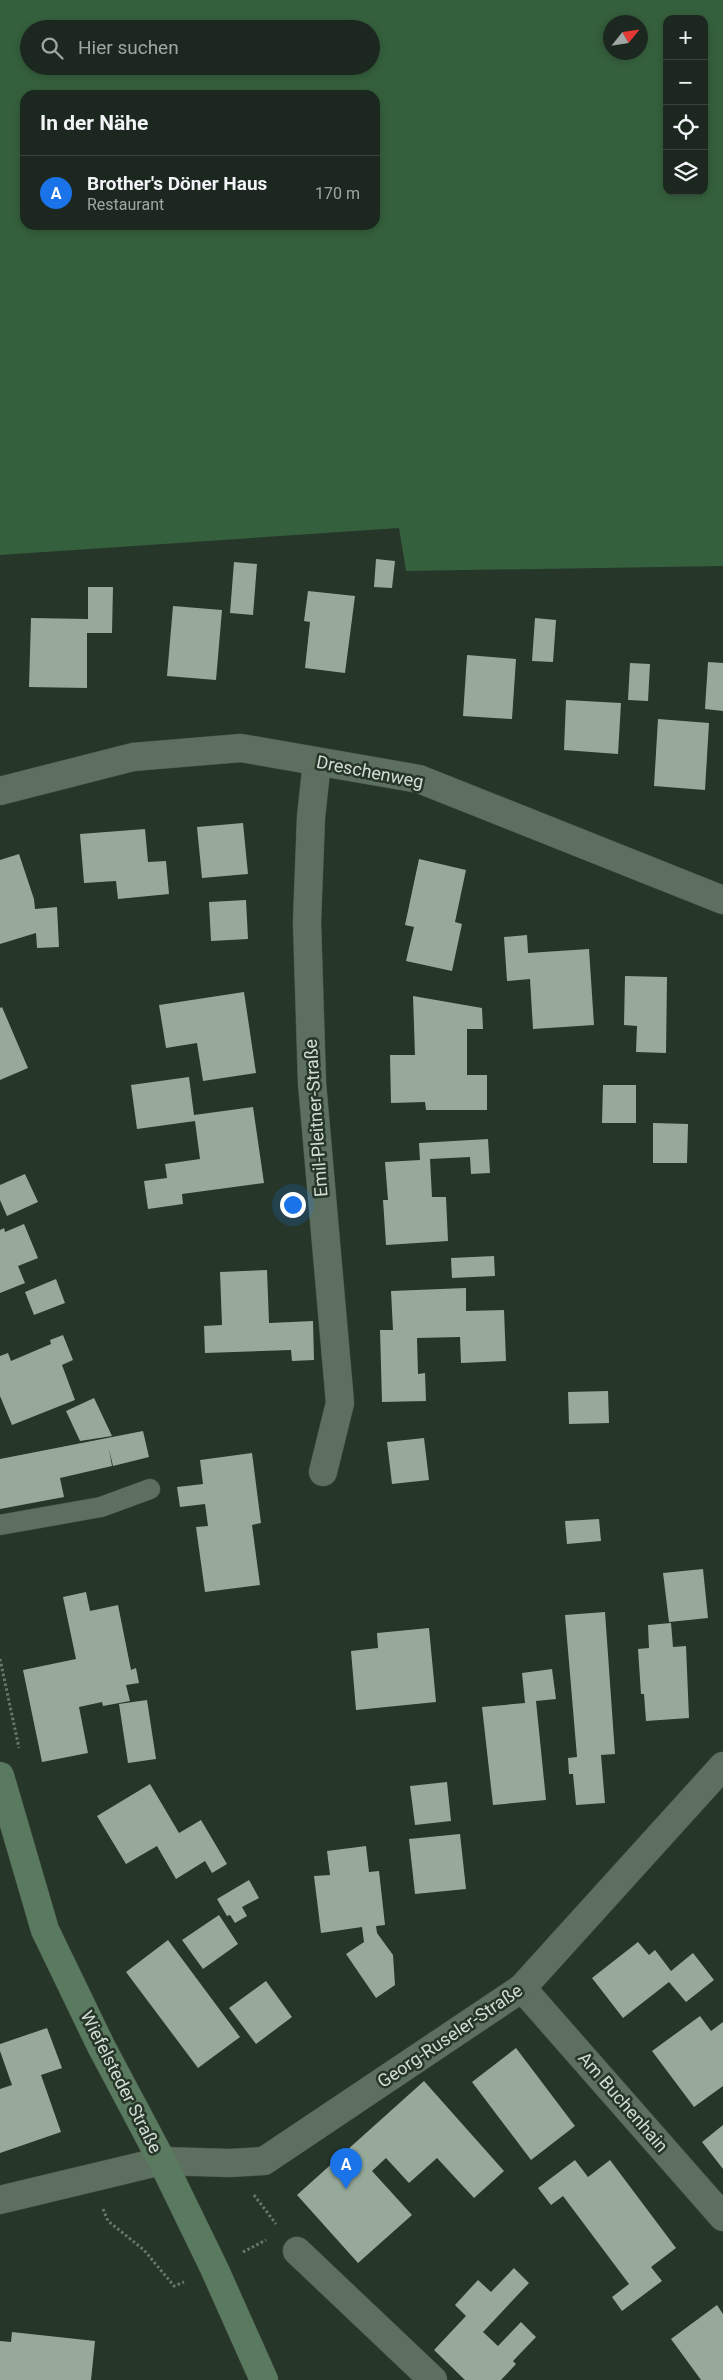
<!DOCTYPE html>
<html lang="de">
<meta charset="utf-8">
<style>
:root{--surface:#1c281f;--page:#253028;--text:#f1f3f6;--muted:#a0a6a4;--line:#3a443d;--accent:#1a73e8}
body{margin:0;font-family:Roboto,sans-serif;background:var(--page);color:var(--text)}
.controls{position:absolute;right:15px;top:15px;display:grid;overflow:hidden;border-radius:10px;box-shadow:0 2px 8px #0003}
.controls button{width:45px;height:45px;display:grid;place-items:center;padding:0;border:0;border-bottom:1px solid var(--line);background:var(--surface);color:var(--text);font:25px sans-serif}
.compass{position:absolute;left:603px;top:15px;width:45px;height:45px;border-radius:50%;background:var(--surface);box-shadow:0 2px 8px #0003;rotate:60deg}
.you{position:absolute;left:292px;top:1204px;width:18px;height:18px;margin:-12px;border:4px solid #fff;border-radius:50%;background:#1a73e8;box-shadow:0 0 0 8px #1a73e833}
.badge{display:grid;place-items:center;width:32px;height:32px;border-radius:50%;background:var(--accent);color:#fff;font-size:16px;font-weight:700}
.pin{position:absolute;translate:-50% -41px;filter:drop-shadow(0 1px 2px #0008)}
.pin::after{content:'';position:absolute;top:26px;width:18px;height:15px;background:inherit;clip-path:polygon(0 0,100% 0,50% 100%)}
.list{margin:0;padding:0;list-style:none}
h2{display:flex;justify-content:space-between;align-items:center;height:65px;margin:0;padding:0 20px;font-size:21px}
h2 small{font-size:16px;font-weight:400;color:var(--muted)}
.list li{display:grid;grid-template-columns:32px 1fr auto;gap:15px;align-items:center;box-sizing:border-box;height:75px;padding:0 20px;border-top:1px solid var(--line)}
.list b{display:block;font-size:19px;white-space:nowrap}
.list p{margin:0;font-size:16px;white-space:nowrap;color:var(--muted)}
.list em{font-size:16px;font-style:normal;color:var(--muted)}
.icon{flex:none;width:28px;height:28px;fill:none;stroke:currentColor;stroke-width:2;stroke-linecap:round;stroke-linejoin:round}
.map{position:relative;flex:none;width:723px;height:2380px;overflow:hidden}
.search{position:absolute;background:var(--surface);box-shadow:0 2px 8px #0003;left:20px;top:20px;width:360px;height:55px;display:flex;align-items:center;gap:12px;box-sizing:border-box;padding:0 18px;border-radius:28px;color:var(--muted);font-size:19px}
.panel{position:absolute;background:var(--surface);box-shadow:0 2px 8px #0003;left:20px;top:90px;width:360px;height:140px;border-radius:15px}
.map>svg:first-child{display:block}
.green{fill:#35603d;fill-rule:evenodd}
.building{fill:#97aa9a}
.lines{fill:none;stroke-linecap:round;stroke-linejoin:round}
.service-casing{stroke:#455348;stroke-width:21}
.minor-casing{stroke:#455348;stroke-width:29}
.secondary-casing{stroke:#455348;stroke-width:29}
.path{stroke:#6a786c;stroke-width:3;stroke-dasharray:2.5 2.5;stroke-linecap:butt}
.service{stroke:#5d6f5f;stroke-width:20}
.minor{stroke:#5d6f5f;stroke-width:28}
.secondary{stroke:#5a7a5f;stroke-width:28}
.labels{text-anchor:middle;stroke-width:5;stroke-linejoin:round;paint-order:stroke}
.street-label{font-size:18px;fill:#d3ddd4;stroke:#263629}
</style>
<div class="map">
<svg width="723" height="2380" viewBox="0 0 723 2380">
<rect width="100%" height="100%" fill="#263629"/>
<path class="green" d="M0 0H723V566L406 571 399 528 0 555ZM667 19H704V191H667ZM610 22H640V52H610ZM29 29H371V66H29ZM25 95H375V225H25Z"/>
<g class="building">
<path d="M376 559 395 561 392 588 374 587Z"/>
<path d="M234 562 257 564 253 615 230 613Z"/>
<path d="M88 587H113L112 633H87V688L29 687 31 618 88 619Z"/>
<path d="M308 591 355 596 345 673 305 668 310 622 304 621Z"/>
<path d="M173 606 222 610 216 680 167 676Z"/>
<path d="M535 618 556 620 553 662 532 661Z"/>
<path d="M467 655 516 659 512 719 463 716Z"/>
<path d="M708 662 723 663V711L705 709Z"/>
<path d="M630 663 650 664 648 701 628 700Z"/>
<path d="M566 700 621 703 618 754 564 750Z"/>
<path d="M658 719 709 723 705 790 654 786Z"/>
<path d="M243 823 248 874 202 878 197 827Z"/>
<path d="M145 829 148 862 166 861 169 894 118 899 116 881 84 883 80 834Z"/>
<path d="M19 854 34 899 35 909 57 907 59 947 37 948 36 933 0 944V860Z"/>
<path d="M419 859 466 870 455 922 462 924 452 971 406 961 414 927 405 925Z"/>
<path d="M246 900 248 939 211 941 209 902Z"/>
<path d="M527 935 528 953 589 949 594 1025 533 1029 530 979 507 981 504 937Z"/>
<path d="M625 976 667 977 666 1053 636 1052 637 1026 624 1025Z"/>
<path d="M244 992 256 1073 203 1081 197 1043 166 1048 159 1005Z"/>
<path d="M413 996 482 1008 483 1029H467V1075H487V1110H426L425 1102 391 1103 390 1055H415Z"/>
<path d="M2 1007 28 1068 0 1080V1008Z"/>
<path d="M189 1077 194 1115 253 1107 264 1183 182 1194 183 1204 148 1209 144 1181 167 1178 165 1164 200 1159 195 1121 137 1129 131 1085Z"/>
<path d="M603 1085H636V1123H602Z"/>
<path d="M653 1123 688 1124 687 1163H653Z"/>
<path d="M488 1139 490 1173 471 1174 470 1157 430 1159 432 1197H446L448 1241 386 1245 383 1200H388L385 1162 420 1160 419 1143Z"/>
<path d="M25 1174 38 1202 7 1216 0 1200V1185Z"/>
<path d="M24 1224 38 1258 18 1266 25 1283 0 1293V1230L4 1228 5 1232Z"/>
<path d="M494 1256 495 1276 452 1278 451 1258Z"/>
<path d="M267 1270 269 1323 313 1321 314 1360 292 1361 291 1350 205 1353 204 1326 222 1325 220 1272Z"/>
<path d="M56 1279 65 1303 34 1315 25 1292Z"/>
<path d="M466 1288V1311L504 1310 506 1361 461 1363 460 1337 417 1338 418 1374 425 1373 426 1401 382 1402 380 1330H393L391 1291Z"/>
<path d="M63 1335 73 1360 62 1365 75 1400 12 1425 0 1396V1356L8 1353 11 1361 51 1344 50 1340Z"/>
<path d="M608 1391 609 1423 569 1424 568 1392Z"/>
<path d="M94 1398 112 1436 80 1441 66 1411Z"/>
<path d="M143 1431 149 1457 113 1466 109 1449 112 1466 60 1478 64 1497 0 1509V1459Z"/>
<path d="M424 1438 429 1480 392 1484 387 1442Z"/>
<path d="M252 1453 261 1523 252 1525 260 1585 205 1592 196 1527 208 1526 205 1504 180 1507 177 1487 203 1484 200 1460Z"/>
<path d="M599 1519 601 1541 567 1544 565 1521Z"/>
<path d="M703 1569 708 1618 669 1622 663 1573Z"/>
<path d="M86 1592 90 1611 118 1605 131 1670 136 1668 139 1683 126 1685 130 1701 103 1706 102 1702 79 1707 88 1753 42 1762 23 1670 76 1659 63 1597Z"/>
<path d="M605 1612 615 1754 601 1755 605 1803 576 1805 573 1774H569L568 1758 577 1757 565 1615Z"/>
<path d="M671 1623 673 1647 686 1646 689 1718 646 1721 644 1694H641L638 1649 649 1648 648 1625Z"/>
<path d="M429 1628 436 1702 356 1710 351 1651 378 1648 377 1633Z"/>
<path d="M552 1669 556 1699 536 1701 546 1800 493 1805 482 1707 525 1703 522 1673Z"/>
<path d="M147 1700 156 1759 128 1763 119 1704Z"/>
<path d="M447 1782 451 1821 415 1825 410 1786Z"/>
<path d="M150 1784 179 1833 201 1820 227 1864 212 1873 205 1861 176 1879 157 1846 126 1864 97 1816Z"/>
<path d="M460 1834 466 1889 415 1894 409 1839Z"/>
<path d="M366 1846 369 1872 379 1871 385 1925 376 1926 377 1933 393 1955 395 1985 376 1998 346 1954 364 1942 362 1927 321 1933 314 1876 330 1875 327 1851Z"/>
<path d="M249 1880 259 1898 242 1907 247 1916 235 1923 230 1915 227 1916 217 1899Z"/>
<path d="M219 1915 238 1944 203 1969 182 1940Z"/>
<path d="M168 1940 240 2037 198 2068 126 1972Z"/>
<path d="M638 1942 649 1955 655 1950 671 1971 693 1953 714 1980 686 2002 669 1982 623 2018 592 1978Z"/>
<path d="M266 1981 292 2017 256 2044 229 2008Z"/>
<path d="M700 2016 711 2031 723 2022V2086L694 2107 652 2051Z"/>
<path d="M47 2028 62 2068 41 2075 61 2132 0 2153V2089L12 2085 0 2051V2044Z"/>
<path d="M516 2048 575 2126 531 2160 472 2082Z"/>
<path d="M424 2081 504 2171 474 2198 437 2158 409 2183 386 2158 372 2171 412 2215 358 2263 297 2195Z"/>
<path d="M723 2125V2169L702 2142Z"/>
<path d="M575 2160 588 2177 610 2160 676 2248 651 2267 662 2281 622 2311 612 2297 629 2284 563 2196 551 2205 538 2188Z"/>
<path d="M514 2268 529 2283 483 2332 498 2346 521 2322 536 2337 513 2361 516 2364 501 2380H465L434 2350 466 2316 455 2305 478 2280 491 2292Z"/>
<path d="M717 2305 723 2314V2380H701L671 2339Z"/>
<path d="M12 2332 95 2341 91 2380H0V2341L11 2342Z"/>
</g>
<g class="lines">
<g class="service-casing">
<path id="service" d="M0 1525 101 1507 150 1489"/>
</g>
<g class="minor-casing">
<g id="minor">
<path d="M317 762 311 817 307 922 312 1083 340 1403 323 1472"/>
<path d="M0 791 133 757 241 748 419 779 723 900"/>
<path d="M522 1988 723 2217"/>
<path d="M0 2200 162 2161 230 2163 264 2161 522 1988 723 1766"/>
<path d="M297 2251 433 2380"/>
</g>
</g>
<g class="secondary-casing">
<path id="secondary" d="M0 1776 45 1930 101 2046 162 2161 214 2268 264 2380"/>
</g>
<g class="path">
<path d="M0 1659 19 1748"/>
<path d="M254 2195 276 2224"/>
<path d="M103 2209 108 2221 144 2250 174 2286 184 2282"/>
<path d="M243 2252 266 2240"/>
</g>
<use href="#service" class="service"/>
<use href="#minor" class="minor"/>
<use href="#secondary" class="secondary"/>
</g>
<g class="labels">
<g class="street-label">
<text transform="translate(370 772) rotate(11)" y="6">Dreschenweg</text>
<text transform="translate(316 1118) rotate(-94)" y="6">Emil-Pleitner-Straße</text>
<text transform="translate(450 2036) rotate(-34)" y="6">Georg-Ruseler-Straße</text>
<text transform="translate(121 2082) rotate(63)" y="6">Wiefelsteder Straße</text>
<text transform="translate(623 2102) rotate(49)" y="6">Am Buchenhain</text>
</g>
</g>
</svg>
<div class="controls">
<button>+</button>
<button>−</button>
<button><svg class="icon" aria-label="locate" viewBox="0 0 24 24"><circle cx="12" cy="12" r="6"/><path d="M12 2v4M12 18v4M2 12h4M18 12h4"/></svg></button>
<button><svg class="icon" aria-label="layers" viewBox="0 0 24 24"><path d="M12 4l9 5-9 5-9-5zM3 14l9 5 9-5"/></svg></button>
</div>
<svg class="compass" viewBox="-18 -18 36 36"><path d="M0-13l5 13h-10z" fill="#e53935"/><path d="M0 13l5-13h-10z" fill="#a0a6a4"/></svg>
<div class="you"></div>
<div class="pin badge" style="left:346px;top:2189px">A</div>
<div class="search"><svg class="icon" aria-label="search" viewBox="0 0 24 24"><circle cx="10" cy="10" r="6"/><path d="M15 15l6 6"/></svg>Hier suchen</div>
<section class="panel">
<h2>In der Nähe<small></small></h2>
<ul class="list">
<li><span class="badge">A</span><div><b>Brother's Döner Haus</b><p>Restaurant</p></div><em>170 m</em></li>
</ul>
</section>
</div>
